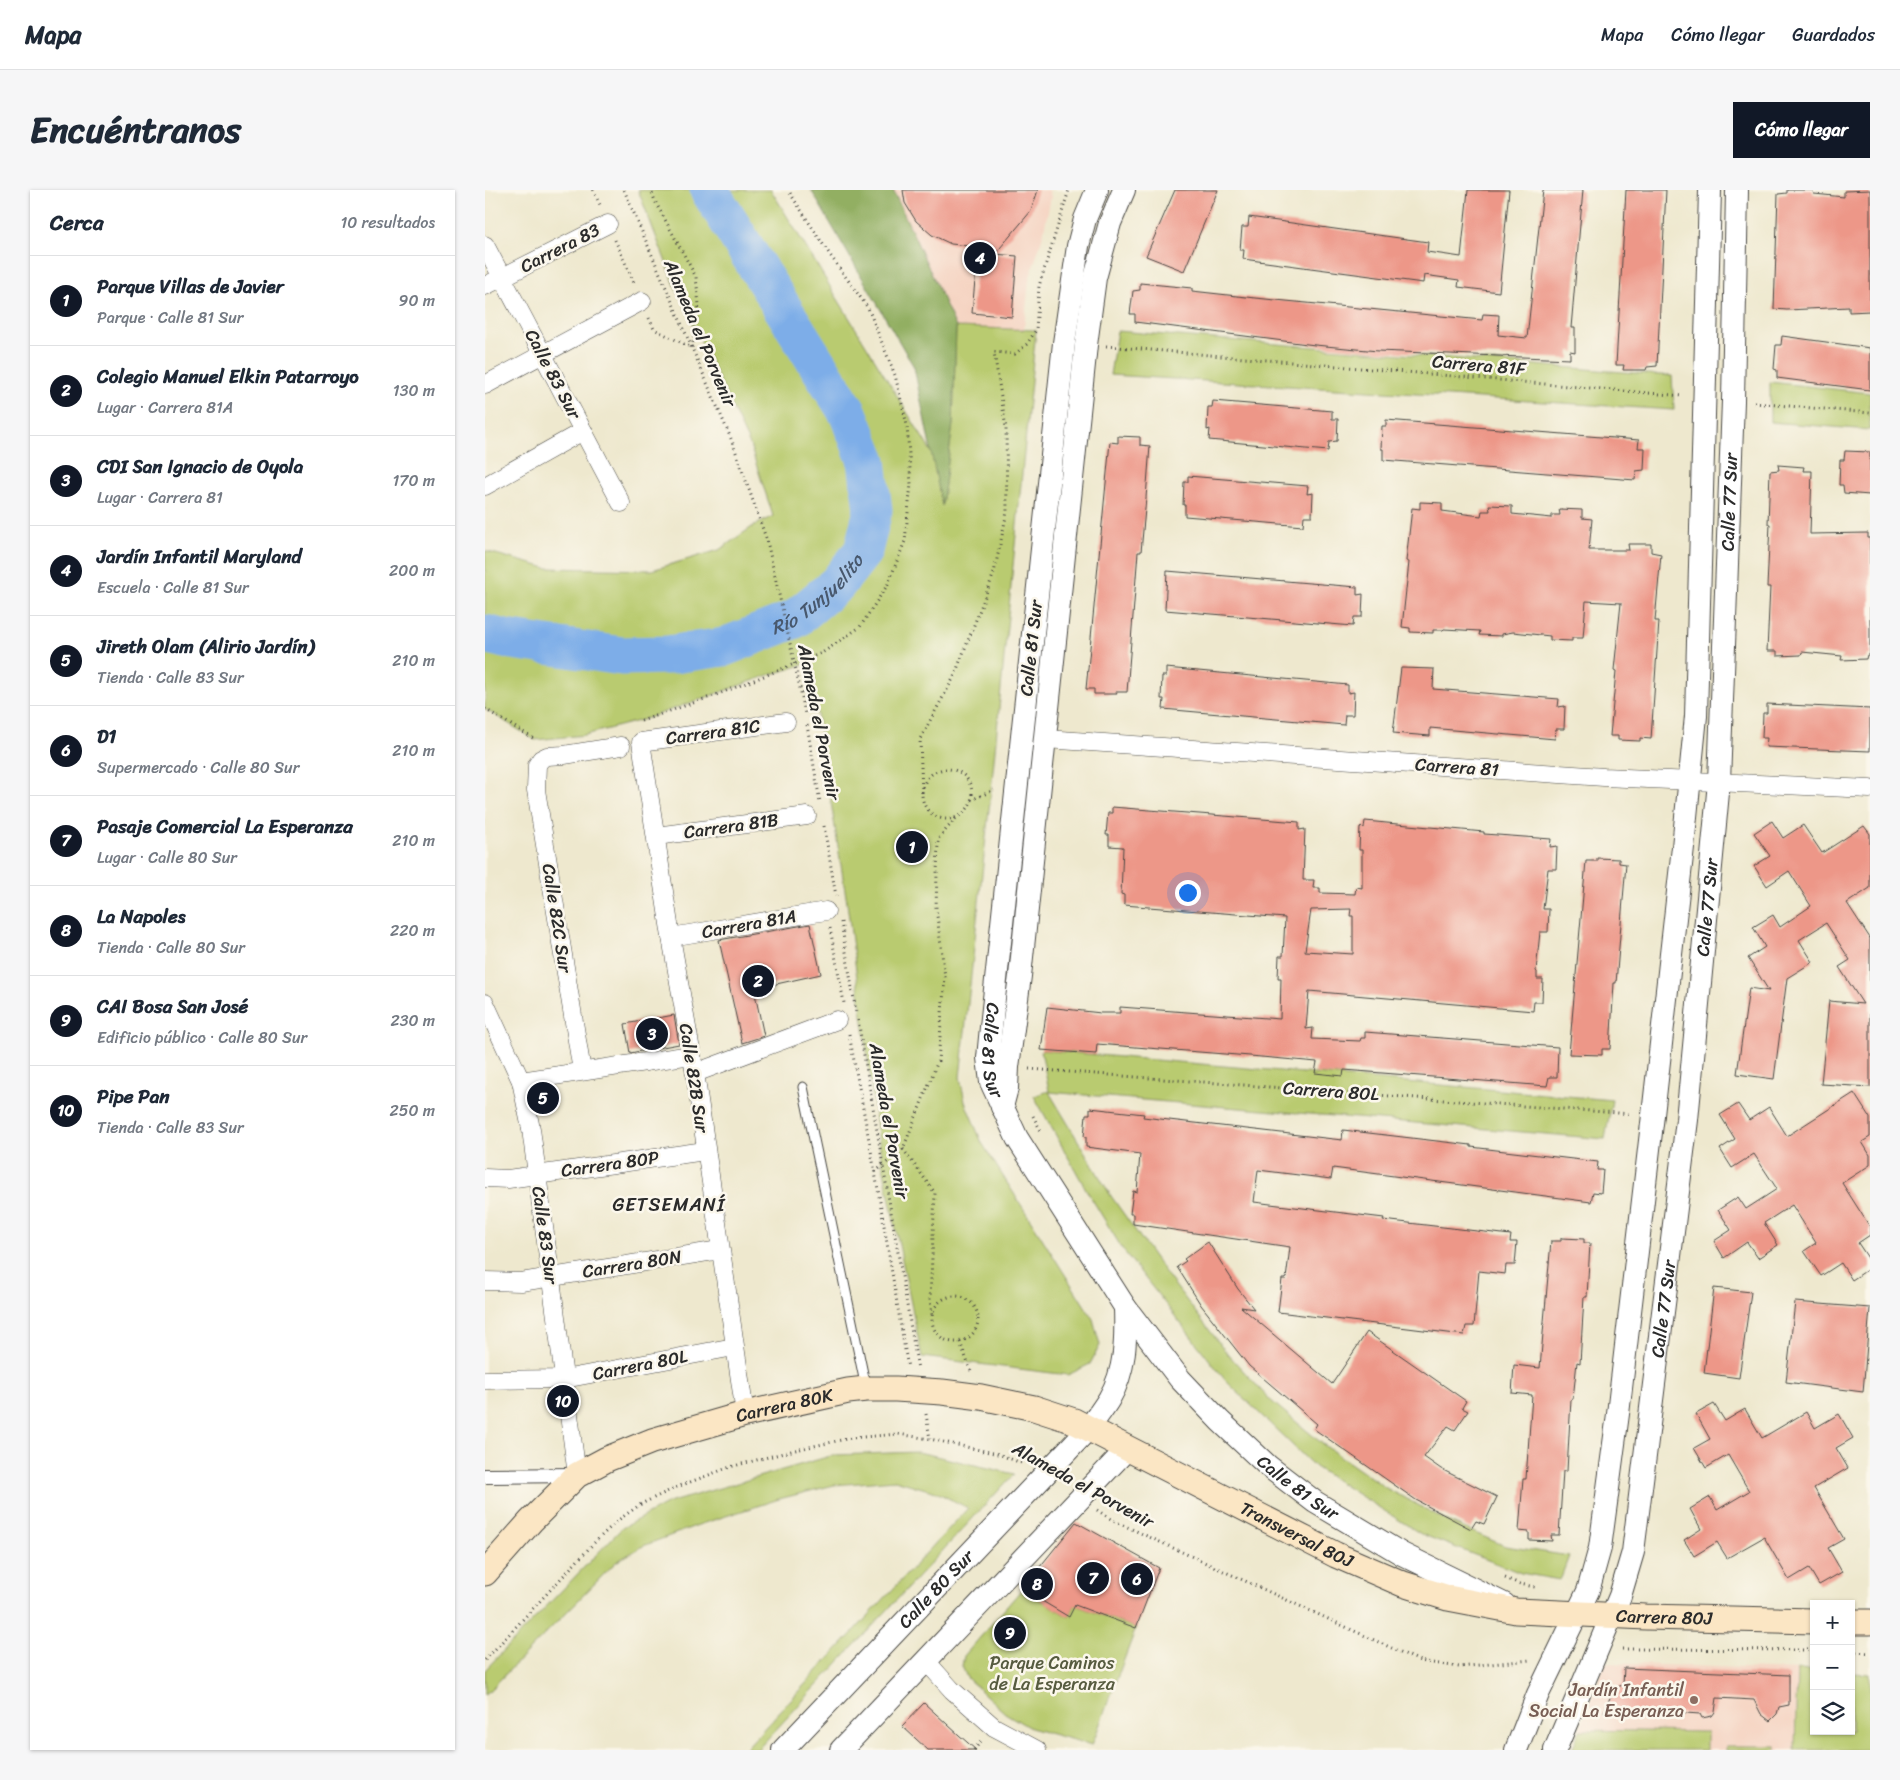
<!DOCTYPE html>
<html lang="es">
<meta charset="utf-8">
<style>
:root{--surface:#fff;--page:#f6f6f7;--text:#1f2937;--muted:#747a83;--line:#e0e1e3;--accent:#111827}
body{margin:0;font-family:Sriracha,sans-serif;background:var(--page);color:var(--text)}
.controls{position:absolute;right:15px;bottom:15px;display:grid;overflow:hidden;border-radius:0px;box-shadow:0 1px 4px #0004}
.controls button{width:45px;height:45px;display:grid;place-items:center;padding:0;border:0;border-bottom:1px solid var(--line);background:var(--surface);color:var(--text);font:25px sans-serif}
.you{position:absolute;left:702px;top:702px;width:18px;height:18px;margin:-12px;border:4px solid #fff;border-radius:50%;background:#1a73e8;box-shadow:0 0 0 8px #1a73e833}
.badge{display:grid;place-items:center;width:32px;height:32px;border-radius:50%;background:var(--accent);color:#fff;font-size:16px;font-weight:700}
.pin{position:absolute;translate:-50% -50%;border:2px solid #fff;box-shadow:0 1px 5px #0006}
.list{margin:0;padding:0;list-style:none}
h2{display:flex;justify-content:space-between;align-items:center;height:65px;margin:0;padding:0 20px;font-size:21px}
h2 small{font-size:16px;font-weight:400;color:var(--muted)}
.list li{display:grid;grid-template-columns:32px 1fr auto;gap:15px;align-items:center;box-sizing:border-box;height:90px;padding:0 20px;border-top:1px solid var(--line)}
.list b{display:block;font-size:19px;white-space:nowrap}
.list p{margin:0;font-size:16px;white-space:nowrap;color:var(--muted)}
.list em{font-size:16px;font-style:normal;color:var(--muted)}
.icon{flex:none;width:28px;height:28px;fill:none;stroke:currentColor;stroke-width:2;stroke-linecap:round;stroke-linejoin:round}
.map{position:relative;flex:none;width:1385px;height:1560px;overflow:hidden;border-radius:0px}
header{display:flex;align-items:center;gap:30px;box-sizing:border-box;height:70px;padding:0 25px;background:var(--surface);border-bottom:1px solid var(--line)}
header strong{font-size:24px}
nav{display:flex;gap:28px;margin-inline-start:auto;font-size:18px}
.intro{display:flex;align-items:center;justify-content:space-between;box-sizing:border-box;height:120px;padding:0 30px}
h1{margin:0;font-size:35px}
.button{padding:12px 22px;border-radius:0px;background:var(--accent);color:#fff;font-size:18px;font-weight:700}
main{display:flex;gap:30px;padding:0 30px}
aside{flex:1;background:var(--surface);border-radius:0px;box-shadow:0 1px 4px #0004}
.map>svg:first-child{display:block}
.built{fill:#f5d3c1}
.green{fill:#b9cb6f;stroke:#727b4d}
.forest{fill:#92af62;stroke:#5e6d46}
.lines{fill:none;stroke-linecap:round;stroke-linejoin:round}
.river{stroke:#7dade8;stroke-width:39}
.building{fill:#ed9788;fill-rule:evenodd}
.service-casing{stroke:#484743;stroke-width:11}
.pedestrian-casing{stroke:#484743;stroke-width:16}
.minor-casing{stroke:#484743;stroke-width:19}
.tertiary-casing{stroke:#484743;stroke-width:24}
.secondary-casing{stroke:#484743;stroke-width:27}
.path{stroke:#484743;stroke-width:3;stroke-dasharray:1 4;stroke-linecap:butt}
.service{stroke:#fff;stroke-width:9}
.pedestrian{stroke:#fff;stroke-width:14}
.minor{stroke:#fff;stroke-width:18}
.tertiary{stroke:#fff;stroke-width:22}
.secondary{stroke:#fbe6c4;stroke-width:25}
.path-bridge{stroke:#484743;stroke-width:3;stroke-dasharray:1 4;stroke-linecap:butt}
.education-dot{fill:#8d6e63;stroke:#fbf7ec;stroke-width:2}
.labels{text-anchor:middle;stroke-width:5;stroke-linejoin:round;paint-order:stroke}
.street-label{font-size:18px;fill:#2b2b2b;stroke:#fbf7ec}
.park-label{font-size:18px;fill:#565b3f;stroke:#fbf7ec}
.education-label{font-size:18px;fill:#785e54;stroke:#fbf7ec;text-anchor:end}
.water-label{font-size:19px;font-style:italic;fill:#48586d;stroke:#fbf7ec}
.neighbourhood-label{font-size:19px;letter-spacing:1px;fill:#2b2b2b;stroke:#fbf7ec}
</style>
<header>
<strong>Mapa</strong>
<nav><a>Mapa</a><a>Cómo llegar</a><a>Guardados</a></nav>
</header>
<div class="intro"><h1>Encuéntranos</h1><a class="button">Cómo llegar</a></div>
<main>
<aside>
<h2>Cerca<small>10 resultados</small></h2>
<ul class="list">
<li><span class="badge">1</span><div><b>Parque Villas de Javier</b><p>Parque · Calle 81 Sur</p></div><em>90 m</em></li>
<li><span class="badge">2</span><div><b>Colegio Manuel Elkin Patarroyo</b><p>Lugar · Carrera 81A</p></div><em>130 m</em></li>
<li><span class="badge">3</span><div><b>CDI San Ignacio de Oyola</b><p>Lugar · Carrera 81</p></div><em>170 m</em></li>
<li><span class="badge">4</span><div><b>Jardín Infantil Maryland</b><p>Escuela · Calle 81 Sur</p></div><em>200 m</em></li>
<li><span class="badge">5</span><div><b>Jireth Olam (Alirio Jardín)</b><p>Tienda · Calle 83 Sur</p></div><em>210 m</em></li>
<li><span class="badge">6</span><div><b>D1</b><p>Supermercado · Calle 80 Sur</p></div><em>210 m</em></li>
<li><span class="badge">7</span><div><b>Pasaje Comercial La Esperanza</b><p>Lugar · Calle 80 Sur</p></div><em>210 m</em></li>
<li><span class="badge">8</span><div><b>La Napoles</b><p>Tienda · Calle 80 Sur</p></div><em>220 m</em></li>
<li><span class="badge">9</span><div><b>CAI Bosa San José</b><p>Edificio público · Calle 80 Sur</p></div><em>230 m</em></li>
<li><span class="badge">10</span><div><b>Pipe Pan</b><p>Tienda · Calle 83 Sur</p></div><em>250 m</em></li>
</ul>
</aside>
<div class="map">
<svg width="1385" height="1560" viewBox="0 0 1385 1560">
<rect width="100%" height="100%" fill="#fbf7ec"/>
<filter id="ink" filterUnits="userSpaceOnUse"><feTurbulence type="fractalNoise" baseFrequency=".02" numOctaves="2"/><feDisplacementMap in="SourceGraphic" scale="10" xChannelSelector="R" yChannelSelector="G"/><feConvolveMatrix kernelMatrix="1 2 1 2 8 2 1 2 1" color-interpolation-filters="sRGB"/></filter>
<filter id="wash" filterUnits="userSpaceOnUse"><feTurbulence type="fractalNoise" baseFrequency=".0096" numOctaves="4" result="noise"/><feDisplacementMap in="SourceGraphic" scale="20" xChannelSelector="R" yChannelSelector="G"/><feGaussianBlur stdDeviation="1.12" result="paint"/><feColorMatrix in="noise" values="0 0 0 0 0 0 0 0 0 0 0 0 0 0 0 0 0 1.4 0 .05"/><feComposite in="paint" operator="in"/></filter>
<g filter="url(#wash)">
<rect width="100%" height="100%" fill="#eee8ce"/>
<g class="built">
<path d="M408 0H564L566 7 558 45 544 90 539 140 471 137Z"/>
<path d="M1120 1473 1312 1480 1310 1560H1087Z"/>
</g>
<g class="green">
<path d="M153 0H286L447 263 457 314 468 234 471 137 551 140 506 601 475 887 480 912 497 953 608 1129 615 1155 605 1174 583 1185 437 1167 396 967 362 713 324 473 284 485 157 530 100 545 50 550 0 519V361L61 378 167 380 234 360 267 337 288 326 265 255 191 98Z"/>
<path d="M632 141 1187 186 1189 220 625 185Z"/>
<path d="M1285 192 1385 203V240L1285 232Z"/>
<path d="M556 860 1127 910 1120 949 564 902 626 1006 682 1085 742 1163 785 1210 839 1255 901 1298 965 1332 1020 1356 1084 1366 1075 1390 1036 1383 936 1344 830 1277 741 1191 638 1060 602 1001 549 906 564 901Z"/>
<path d="M433 1262 529 1284 272 1560 261 1558 483 1318 451 1302 410 1290 349 1295 294 1309 213 1335 158 1356 131 1372 0 1505V1480L137 1338 183 1313 349 1265Z"/>
<path d="M537 1399 584 1427 590 1415 651 1438 607 1555 545 1538 520 1523 482 1488 477 1476 479 1466Z"/>
<path d="M1312 1480 1329 1481V1541H1366V1483L1385 1484V1560H1310Z"/>
<path d="M1095 1540 1222 1542V1560H1087Z"/>
<rect x="1241" y="1556" width="50" height="4"/>
</g>
<path class="forest" d="M326 0H408L471 137 468 234 457 316 429 177Z"/>
<g class="lines">
<path class="river" id="s1" d="M0 444 20 449 137 466 182 465 239 457 310 429 352 394 378 361 388 320 382 271 363 223 224 0"/>
</g>
<g id="blocks">
<g class="building">
<path d="M418 0H553L546 21 510 64 532 66 527 127 487 123 493 57 466 54 447 45 431 31 420 13Z"/>
<path d="M690 0H733L699 81 661 66Z"/>
<path d="M983 0H1024L1014 102 973 97 974 90 939 85 938 93 758 69 759 60H755L757 37H763L764 27 943 52 942 62 976 67Z"/>
<path d="M1058 0H1098L1086 138H1090V162L1085 161V169L893 161 830 155 650 132V124H645L648 101 655 100V93L707 98V101L770 108 997 130 998 124 1014 125 1013 145 1042 148Z"/>
<path d="M1141 0H1181L1172 176 1162 177 1161 180H1138L1139 175H1131Z"/>
<path d="M1302 0H1327L1329 4 1359 7V1L1385 0V121L1364 122V117L1302 120 1289 119 1293 4 1302 3Z"/>
<path d="M1297 146 1385 158V200L1292 188V180L1289 179 1291 155H1296Z"/>
<path d="M728 211 847 221V229H853L852 251 844 252 843 261 724 250 725 239 722 240 723 217H727Z"/>
<path d="M901 230 1154 250 1153 258H1160L1159 280 1151 281 1150 290 898 270V259H896L897 236H901Z"/>
<path d="M633 246 655 247V255L665 256 661 308 656 362H653L642 502H631L632 504H609V499H601L625 252 633 253Z"/>
<path d="M1360 261 1385 262V305L1359 303 1358 295H1354L1355 270H1359Z"/>
<path d="M1293 275 1319 277 1318 281H1327L1325 344 1383 343V348H1385V465H1382L1381 469 1356 470 1357 466 1317 462 1316 465 1292 466V461H1282L1285 397H1282L1285 334H1283L1285 281 1294 280Z"/>
<path d="M703 286 823 296 822 304 828 303 827 326H819L818 336 700 326V315H698L699 292H703Z"/>
<path d="M935 312 957 313V321L996 326 997 321H1005L1004 315 1027 316V324L1067 328V325H1075L1074 319 1097 320V328L1107 329 1104 360H1144L1143 354H1166V362L1176 364 1170 431H1174L1166 549 1155 548V551L1133 550V546H1125L1131 481 1129 480 1136 413 1101 411 1098 448H1087V451L1065 450V446L1028 442 1017 444V446L994 445 995 441 959 439 958 440H948V443L925 442V438L917 437 924 372 921 371 927 318 935 319Z"/>
<path d="M682 381 872 397V405L878 404 877 427H869L868 436 680 420Z"/>
<path d="M681 478 863 495V503L869 502 868 525H860L859 535 678 519 679 509H676L677 486H681Z"/>
<path d="M916 478 949 479 948 499 1074 509 1073 517 1080 516 1079 539H1071L1070 549 945 538V546L908 543Z"/>
<path d="M1282 514 1385 519V561L1281 557 1282 548H1277L1278 523H1282Z"/>
<path d="M627 617 814 632V640L820 639 818 690H829L828 698H835V703L870 704 871 697 877 698V660H874L875 637 879 638 880 631 999 642V644L1066 649 1065 657 1072 656 1071 679H1063L1058 719H1064L1063 742H1055L1051 781 1052 782V789H1058L1057 812H1049L1048 821 824 801 821 839 828 838 827 849 875 851 876 848H880V842L1073 857 1072 887H1064L1062 896 859 880 858 886 830 883 832 872 765 866 612 854 611 864 556 860 562 817 616 823H635V817L795 829 796 788H793L794 766H798L800 728 639 715V705L636 704 638 657 624 656V645H621L623 623H627ZM866 719 865 726H868V764L820 761 826 720Z"/>
<path d="M1287 631 1298 648 1318 635 1337 663 1379 636 1385 644V698L1362 713 1385 748V897L1336 894 1344 811 1378 814 1354 777 1365 770 1341 733 1314 750 1328 772 1302 788 1289 889 1252 884 1264 798 1284 801 1263 768 1280 757 1268 737 1288 725 1295 737 1326 716 1304 681 1282 696 1269 676 1285 666 1269 643Z"/>
<path d="M1112 668 1134 669V673L1141 674 1131 793H1129L1125 859H1117V865L1084 864 1101 671H1112Z"/>
<path d="M325 734 336 784 269 799 279 846 257 853 234 750Z"/>
<path d="M189 825 194 854 145 863 140 834Z"/>
<path d="M1369 903 1385 928V947L1377 952 1385 965V975L1357 993 1385 1037V1045L1373 1053 1385 1071V1078L1367 1090 1356 1073 1336 1086 1319 1061 1331 1053 1307 1015 1279 1033 1293 1055 1273 1068 1262 1052 1239 1068 1229 1051 1246 1040 1233 1020 1253 1007 1261 1019 1292 999 1269 964 1247 978 1235 959 1250 949 1235 925 1253 914 1264 930 1284 917 1302 946Z"/>
<path d="M605 918 659 924 658 927 857 950 858 940 986 955V957L1113 972 1112 980H1118L1116 1003 1108 1002 1106 1012 848 978 846 989 773 980 769 1012 899 1028 898 1030 1026 1045 1025 1052H1032L1030 1075H1021L1020 1084 994 1081 989 1136H981L979 1145 793 1122 797 1089H801L805 1057 648 1034V1024H645L648 1001 652 1002 655 964 601 957V947H599L601 924H605Z"/>
<path d="M1076 1048 1099 1049V1053H1105L1102 1107H1099L1095 1173 1092 1172 1088 1209H1086L1082 1281H1078L1074 1345H1066L1067 1351 1044 1350V1342L1034 1341 1038 1289H1041L1047 1205 1027 1203 1029 1175 1055 1178 1066 1051H1076Z"/>
<path d="M723 1052 753 1099 769 1119 756 1117 847 1194 882 1142 981 1211 977 1218 983 1221 970 1240 963 1236 939 1267 956 1279 1012 1307 999 1334 991 1331 986 1339 931 1310 829 1239 832 1234 764 1176 716 1115 692 1077 701 1071 699 1069Z"/>
<path d="M1229 1098 1266 1102 1254 1188 1219 1183Z"/>
<path d="M1310 1112 1385 1118 1378 1202 1301 1192Z"/>
<path d="M1229 1214 1240 1231 1260 1219 1277 1248 1321 1222 1330 1238 1354 1224 1368 1248 1351 1258 1363 1278 1329 1298 1359 1349 1343 1358 1357 1382 1334 1395 1324 1378 1304 1390 1279 1347 1242 1368 1232 1352 1209 1366 1199 1350 1216 1339 1205 1319 1225 1307 1232 1320 1264 1301 1243 1265 1221 1278 1209 1258 1225 1249 1211 1224Z"/>
<path d="M591 1332 674 1378 651 1438 590 1415 584 1427 537 1399Z"/>
<path d="M523 1427 541 1444 527 1459 509 1443Z"/>
<path d="M1139 1478 1304 1485V1515L1294 1517 1292 1524 1285 1531 1276 1524 1269 1510 1232 1508 1230 1522 1227 1526 1217 1528 1215 1524 1186 1522 1184 1526 1119 1522 1129 1498 1138 1495Z"/>
<path d="M439 1513 474 1545 491 1560H443L417 1536Z"/>
</g>
</g>
</g>
<g filter="url(#ink)">
<use href="#blocks" fill-opacity="0" stroke="#484743" stroke-width="1"/>
<g class="lines">
<g class="service-casing">
<path id="service" d="M318 897 381 1198"/>
</g>
<g class="pedestrian-casing">
<path id="pedestrian" d="M0 1286 92 1285"/>
</g>
<g class="minor-casing">
<g id="minor">
<path d="M0 55 136 313"/>
<path d="M0 96 123 34"/>
<path d="M0 195 157 111"/>
<path d="M0 296 98 241"/>
<path d="M560 549 1119 587 1385 599"/>
<path d="M171 646 322 626"/>
<path d="M186 747 341 721"/>
<path d="M0 813 36 891 46 939 92 1285"/>
<path d="M97 881 51 600 52 575 56 569 62 566 79 565 136 556"/>
<path d="M210 883 352 830"/>
<path d="M36 891 206 865"/>
<path d="M0 988 23 989 220 961"/>
<path d="M0 1091 36 1092 235 1060"/>
<path d="M0 1190 79 1189 249 1157"/>
<path d="M260 1224 210 883 186 747 156 552 301 532"/>
<path d="M441 1471 467 1500 509 1537 552 1560"/>
</g>
</g>
<g class="tertiary-casing">
<g id="tertiary">
<path id="s2" d="M612 0 600 29 593 56 579 153 506 837 503 868 506 892 532 948 640 1117 695 1189 735 1231 783 1276 830 1312 917 1364 1019 1414"/>
<path d="M517 917 522 898 523 877 535 786 601 155 610 88 625 33 639 0"/>
<path id="s3" d="M298 1560 604 1238C610 1229 618 1219 624 1209 641 1180 641 1150 640 1117"/>
<path d="M356 1560 643 1258"/>
<path d="M1031 1560 1053 1504 1103 1401 1115 1358 1133 1224 1168 925 1198 657 1211 526 1225 0"/>
<path id="s4" d="M1070 1560 1135 1406 1148 1362 1202 930 1234 592 1248 211 1252 0"/>
</g>
</g>
<g class="secondary-casing">
<g id="secondary">
<path id="s5" d="M0 1383 46 1331 92 1285 122 1269 167 1251 260 1224 363 1201 381 1199H411L457 1202 496 1207 549 1218 589 1231 851 1365 918 1394 963 1408 1031 1421 1161 1427 1329 1431"/>
<path d="M1366 1432H1385"/>
</g>
</g>
<g class="path">
<path d="M108 0 116 17"/>
<path d="M139 0 247 251 282 351"/>
<path d="M130 50 150 95"/>
<path d="M164 128 169 139 207 158 214 115 211 87 170 11 166 0"/>
<path d="M621 156 1198 206"/>
<path d="M1269 213 1385 223"/>
<path d="M317 507 320 524"/>
<path d="M0 519 51 550"/>
<path d="M156 531 231 505 337 463 375 437 403 394 420 351 426 294 422 235 410 185 383 118 345 65 303 0"/>
<path d="M322 535 335 612"/>
<circle cx="462" cy="604" r="25"/>
<path d="M437 603 435 549 469 487 509 383 522 322 521 238 509 162 530 164 542 154 551 140 554 96 584 0"/>
<path d="M486 610 509 600"/>
<path d="M339 636 351 706"/>
<path d="M356 732 371 822"/>
<path d="M345 738 359 813"/>
<path d="M373 830 433 1179"/>
<path d="M364 844 390 982 423 1178"/>
<path d="M544 879 1146 924"/>
<path d="M548 926 557 943"/>
<path d="M418 959 450 1003 445 1110 447 1125"/>
<path d="M390 982 418 959 453 871 460 787 451 718 453 649 472 627"/>
<circle cx="470" cy="1129" r="23"/>
<path d="M475 1152 487 1184"/>
<path d="M441 1224 445 1249"/>
<path d="M612 1320 627 1330 935 1471 974 1477 1046 1470"/>
<path d="M1020 1388 1035 1394 1050 1397"/>
<path d="M1137 1459 1329 1460"/>
<path d="M1366 1462 1385 1463"/>
<path d="M0 1470 109 1353 132 1331 156 1314 192 1297 245 1277 310 1260 366 1248 413 1244 445 1249 513 1264 539 1274"/>
<path d="M489 1560 496 1551"/>
</g>
<use href="#service" class="service"/>
<use href="#pedestrian" class="pedestrian"/>
<use href="#minor" class="minor"/>
<use href="#tertiary" class="tertiary"/>
<use href="#secondary" class="secondary"/>
<path class="path-bridge" d="M282 351 317 507"/>
</g>
</g>
<circle class="education-dot" cx="1209" cy="1510" r="5"/>
<g class="labels">
<g class="street-label">
<text transform="translate(75 58) rotate(-27)" y="6">Carrera 83</text>
<text transform="translate(215 143) rotate(67)" y="6">Alameda el Porvenir</text>
<text transform="translate(994 175) rotate(5)" y="6">Carrera 81F</text>
<text transform="translate(68 184) rotate(62)" y="6">Calle 83 Sur</text>
<text dy="6" stroke="none"><textPath href="#s4" startOffset="1268">Calle 77 Sur</textPath></text>
<text transform="translate(546 458) rotate(-84)" y="6">Calle 81 Sur</text>
<text transform="translate(334 532) rotate(79)" y="6">Alameda el Porvenir</text>
<text transform="translate(228 542) rotate(-8)" y="6">Carrera 81C</text>
<text transform="translate(972 577) rotate(4)" y="6">Carrera 81</text>
<text transform="translate(246 636) rotate(-8)" y="6">Carrera 81B</text>
<text dy="6" stroke="none"><textPath href="#s4" startOffset="862">Calle 77 Sur</textPath></text>
<text transform="translate(72 728) rotate(81)" y="6">Calle 82C Sur</text>
<text transform="translate(264 734) rotate(-10)" y="6">Carrera 81A</text>
<text dy="6" stroke="none"><textPath href="#s2" startOffset="869">Calle 81 Sur</textPath></text>
<text transform="translate(209 888) rotate(81)" y="6">Calle 82B Sur</text>
<text transform="translate(846 901) rotate(4)" y="6">Carrera 80L</text>
<text transform="translate(404 931) rotate(80)" y="6">Alameda el Porvenir</text>
<text transform="translate(125 974) rotate(-8)" y="6">Carrera 80P</text>
<text transform="translate(60 1045) rotate(82)" y="6">Calle 83 Sur</text>
<text transform="translate(147 1074) rotate(-9)" y="6">Carrera 80N</text>
<text dy="6" stroke="none"><textPath href="#s4" startOffset="458">Calle 77 Sur</textPath></text>
<text transform="translate(155 1175) rotate(-11)" y="6">Carrera 80L</text>
<text dy="6" stroke="none"><textPath href="#s5" startOffset="354">Carrera 80K</textPath></text>
<text transform="translate(598 1295) rotate(29)" y="6">Alameda el Porvenir</text>
<text dy="6" stroke="none"><textPath href="#s2" startOffset="1414">Calle 81 Sur</textPath></text>
<text dy="6" stroke="none"><textPath href="#s5" startOffset="899">Transversal 80J</textPath></text>
<text dy="6" stroke="none"><textPath href="#s3" startOffset="222">Calle 80 Sur</textPath></text>
<text dy="6" stroke="none"><textPath href="#s5" startOffset="1281">Carrera 80J</textPath></text>
</g>
<g class="park-label">
<text x="567" y="1479">Parque Caminos<tspan x="567" dy="21">de La Esperanza</tspan></text>
</g>
<g class="education-label">
<text x="1199" y="1506">Jardín Infantil<tspan x="1199" dy="21">Social La Esperanza</tspan></text>
</g>
<g class="water-label">
<text dy="7" stroke="none"><textPath href="#s1" startOffset="350">Río Tunjuelito</textPath></text>
</g>
<g class="neighbourhood-label">
<text x="184" y="1021">GETSEMANÍ</text>
</g>
</g>
</svg>
<div class="controls">
<button>+</button>
<button>−</button>
<button><svg class="icon" aria-label="layers" viewBox="0 0 24 24"><path d="M12 4l9 5-9 5-9-5zM3 14l9 5 9-5"/></svg></button>
</div>
<div class="you"></div>
<div class="pin badge" style="left:427px;top:657px">1</div>
<div class="pin badge" style="left:273px;top:791px">2</div>
<div class="pin badge" style="left:167px;top:844px">3</div>
<div class="pin badge" style="left:495px;top:68px">4</div>
<div class="pin badge" style="left:58px;top:908px">5</div>
<div class="pin badge" style="left:652px;top:1389px">6</div>
<div class="pin badge" style="left:608px;top:1388px">7</div>
<div class="pin badge" style="left:552px;top:1394px">8</div>
<div class="pin badge" style="left:525px;top:1443px">9</div>
<div class="pin badge" style="left:78px;top:1211px">10</div>
</div>
</main>
